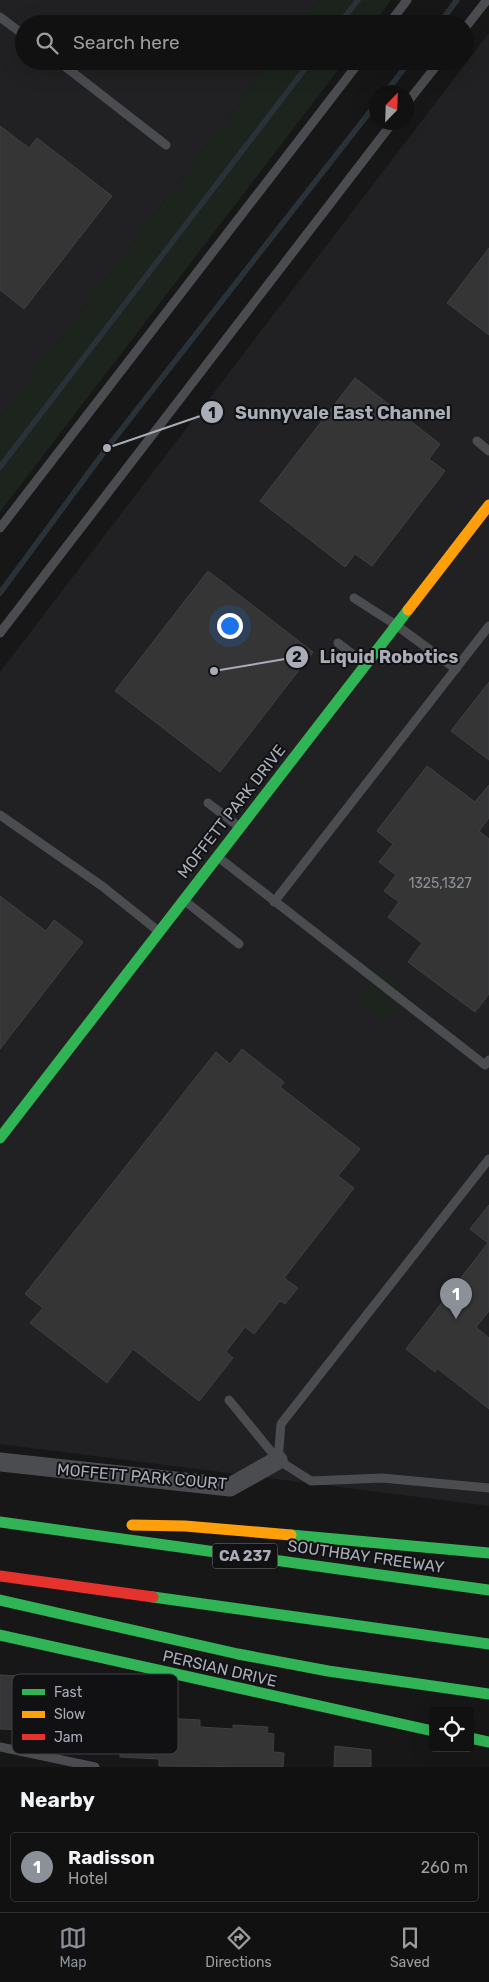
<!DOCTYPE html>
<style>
:root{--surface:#111;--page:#1a1a1a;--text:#f1f3f6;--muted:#9c9d9f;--line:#303131;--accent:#8c9099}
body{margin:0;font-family:Rubik,sans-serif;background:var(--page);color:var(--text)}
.controls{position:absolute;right:15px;bottom:15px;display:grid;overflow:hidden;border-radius:5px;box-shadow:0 5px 20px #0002}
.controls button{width:45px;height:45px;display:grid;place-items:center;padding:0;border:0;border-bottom:1px solid var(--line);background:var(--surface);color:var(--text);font:25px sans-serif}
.compass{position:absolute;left:369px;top:85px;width:45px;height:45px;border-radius:50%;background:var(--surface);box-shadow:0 5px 20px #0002;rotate:23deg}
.you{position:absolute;left:229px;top:625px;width:18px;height:18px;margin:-12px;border:4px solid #fff;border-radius:50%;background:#1a73e8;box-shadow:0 0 0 8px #1a73e833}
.badge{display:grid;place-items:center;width:32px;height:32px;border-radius:50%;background:var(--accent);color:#fff;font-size:16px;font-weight:700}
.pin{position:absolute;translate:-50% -41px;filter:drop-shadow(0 1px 2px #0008)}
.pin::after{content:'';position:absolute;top:26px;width:18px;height:15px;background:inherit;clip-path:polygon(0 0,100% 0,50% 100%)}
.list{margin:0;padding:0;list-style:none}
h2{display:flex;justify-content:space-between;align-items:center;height:65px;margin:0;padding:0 20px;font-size:21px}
h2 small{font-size:16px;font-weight:400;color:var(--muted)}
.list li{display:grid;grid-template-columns:32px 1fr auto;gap:15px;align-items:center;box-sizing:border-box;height:70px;margin:0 10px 10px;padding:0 10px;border:1px solid var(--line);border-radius:5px}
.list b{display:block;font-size:19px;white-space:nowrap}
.list p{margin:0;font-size:16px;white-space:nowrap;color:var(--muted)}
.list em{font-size:16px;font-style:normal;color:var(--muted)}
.icon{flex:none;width:28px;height:28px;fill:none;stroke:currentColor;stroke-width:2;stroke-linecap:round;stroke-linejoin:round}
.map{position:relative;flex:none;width:489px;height:1767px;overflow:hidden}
.search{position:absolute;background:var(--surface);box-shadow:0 5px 20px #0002;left:15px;right:15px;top:15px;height:55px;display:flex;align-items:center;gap:12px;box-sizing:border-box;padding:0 18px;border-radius:28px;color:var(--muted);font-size:19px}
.sheet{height:145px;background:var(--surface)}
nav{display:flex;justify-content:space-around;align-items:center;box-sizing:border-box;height:70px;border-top:1px solid var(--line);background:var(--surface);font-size:14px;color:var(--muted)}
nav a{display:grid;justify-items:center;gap:2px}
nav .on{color:var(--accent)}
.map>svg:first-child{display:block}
.built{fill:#212123}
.green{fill:#1d241e}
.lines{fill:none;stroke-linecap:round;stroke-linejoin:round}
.stream{stroke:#2a3239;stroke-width:5.5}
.building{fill:#353536;stroke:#3f4043}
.lane{stroke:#4b4c50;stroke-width:9}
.street{stroke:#4b4c50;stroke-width:19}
.fast{stroke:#30b455;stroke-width:11}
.slow{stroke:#ff9f0a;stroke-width:11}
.jam{stroke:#e5322d;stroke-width:11}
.labels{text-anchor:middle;stroke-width:4;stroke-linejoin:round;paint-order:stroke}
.number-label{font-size:14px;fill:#8b8f98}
.shield{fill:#111113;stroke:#7b7e86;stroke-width:1}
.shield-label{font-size:15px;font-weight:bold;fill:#a8adb8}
.street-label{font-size:16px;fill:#a8adb8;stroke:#111113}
.key{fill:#111113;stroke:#3e4045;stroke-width:1}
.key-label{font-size:14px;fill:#a8adb8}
.leader{fill:none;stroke:#a8adb8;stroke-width:2}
.callout-dot{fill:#a8adb8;stroke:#111113;stroke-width:2}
.mark-label{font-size:15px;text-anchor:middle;font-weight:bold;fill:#111}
.callout-label{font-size:18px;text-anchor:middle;font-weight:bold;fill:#a8adb8;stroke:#111113;stroke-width:4;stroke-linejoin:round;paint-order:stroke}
</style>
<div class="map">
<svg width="489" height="1767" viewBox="0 0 489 1767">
<rect width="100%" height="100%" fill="#171717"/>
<g class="built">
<path d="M0 0H319L301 24H24V61H271L0 418Z"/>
<path d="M489 33V1506L0 1444V672Z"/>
</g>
<g class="green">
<path d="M319 0H391L373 24H301Z"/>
<path d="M271 61H345L0 512V418Z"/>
<path d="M379 970 406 990 384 1021 356 1000Z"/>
</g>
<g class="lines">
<g class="stream">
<path d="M339 24 358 0"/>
<path d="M439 24 457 0"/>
<path d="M386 92 410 61"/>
<path d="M0 467 311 61"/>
<path d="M0 593 107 448 376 104"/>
</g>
</g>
<g class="building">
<path d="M0 126 29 148 37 138 112 196 24 309 0 290Z"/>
<path d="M489 248V335L447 303Z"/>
<path d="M355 378 440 444 429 459 445 471 372 566 355 554 345 567 260 501Z"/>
<path d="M208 571 313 652 220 772 115 691Z"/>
<path d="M489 682V760L451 731Z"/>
<path d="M427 766 475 802 489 785V818L479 831 489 839V994L475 1012 408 962 422 943 388 917 399 902 384 891 396 875 379 862 393 844 377 831Z"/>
<path d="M0 896 46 931 54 920 83 942 0 1049Z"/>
<path d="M242 1049 284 1082 280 1087 360 1149 338 1176 354 1188 284 1278 298 1288 285 1304 280 1301 254 1334 245 1327 226 1352 233 1358 199 1401 133 1349 107 1383 30 1323 43 1308 25 1294 216 1052 230 1064Z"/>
<path d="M489 1205V1311L476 1327 489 1338V1409L437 1368 435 1372 406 1349 488 1243 470 1229Z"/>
<path d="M0 1675 20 1676 19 1682 62 1685 61 1693 106 1696V1700L147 1702 146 1717 200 1720V1727L233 1729V1725L268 1727 267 1733 274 1734 273 1752 284 1753 283 1767 159 1766V1759L120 1757V1753L115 1751 79 1748 80 1743 27 1740 28 1730 0 1729Z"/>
<path d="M335 1746 371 1750V1767H334Z"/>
</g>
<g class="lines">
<g class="lane">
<path d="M0 17 24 35"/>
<path d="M389 24 407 0"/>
<path d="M465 28 487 0"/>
<path d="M58 61 166 145"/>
<path d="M406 104 440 61"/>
<path d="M477 441 489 451"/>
<path d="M0 528 360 61"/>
<path d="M354 598 396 625 456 669"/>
<path d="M0 633 393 122"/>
<path d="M338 643 363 662"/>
<path d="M208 803 238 826"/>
<path d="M0 815 102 886 157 930"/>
<path d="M218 857 485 1065 489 1060"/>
<path d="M185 901 239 944"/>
<path d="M274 902 489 626"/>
<path d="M229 1400 278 1460 311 1481 382 1478 489 1488"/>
<path d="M278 1460 281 1424 489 1159"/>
<path d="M0 1747 95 1767"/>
</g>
<path class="street" d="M0 1462 230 1487 278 1460"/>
<g class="fast">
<path d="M0 1138 408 610"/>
<path d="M0 1522 489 1590"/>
<path d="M291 1535 489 1553"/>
<path d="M153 1597 489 1644"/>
<path d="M0 1600 238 1654 328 1671 489 1694"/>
<path d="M0 1635 433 1731"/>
<path d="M470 1738 489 1742"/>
</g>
<g class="slow">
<path d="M408 610 489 505"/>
<path d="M132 1525 185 1526 291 1535"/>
</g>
<path class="jam" d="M0 1576 153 1597"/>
</g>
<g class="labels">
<g class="number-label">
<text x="440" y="888">1325,1327</text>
</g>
<rect class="shield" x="212.5" y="1543.5" width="65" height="25" rx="4"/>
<g class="shield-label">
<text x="245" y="1561">CA 237</text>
</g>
<g class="street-label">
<text transform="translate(231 811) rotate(-52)" y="6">MOFFETT PARK DRIVE</text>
<text transform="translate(142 1476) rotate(5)" y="6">MOFFETT PARK COURT</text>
<text transform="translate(366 1556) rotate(8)" y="6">SOUTHBAY FREEWAY</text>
<text transform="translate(220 1668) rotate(13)" y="6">PERSIAN DRIVE</text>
</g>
</g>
<rect x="12" y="1674" width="166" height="80" rx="8" class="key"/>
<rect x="22" y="1689" width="23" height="6" fill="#30b455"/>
<rect x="22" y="1711" width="23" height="7" fill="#ff9f0a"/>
<rect x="22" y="1734" width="23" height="6" fill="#e5322d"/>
<g class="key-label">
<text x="54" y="1697">Fast</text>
<text x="54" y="1719">Slow</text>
<text x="54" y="1742">Jam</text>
</g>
<path class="leader" d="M107 448L212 412M214 671L297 657"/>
<g class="callout-dot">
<circle cx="107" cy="448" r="5"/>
<circle cx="214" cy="671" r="5"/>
<circle cx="212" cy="412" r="12"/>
<circle cx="297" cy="657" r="12"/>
</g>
<g class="mark-label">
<text x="212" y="418">1</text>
<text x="297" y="662">2</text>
</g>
<g class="callout-label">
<text x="343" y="419">Sunnyvale East Channel</text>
<text x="389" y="663">Liquid Robotics</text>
</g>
</svg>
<div class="controls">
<button><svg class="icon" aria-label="locate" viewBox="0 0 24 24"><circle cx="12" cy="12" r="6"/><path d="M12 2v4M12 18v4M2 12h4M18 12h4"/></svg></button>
</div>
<svg class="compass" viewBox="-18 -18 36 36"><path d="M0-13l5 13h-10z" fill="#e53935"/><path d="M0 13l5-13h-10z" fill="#9c9d9f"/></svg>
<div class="you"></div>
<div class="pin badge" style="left:456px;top:1319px">1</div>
<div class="search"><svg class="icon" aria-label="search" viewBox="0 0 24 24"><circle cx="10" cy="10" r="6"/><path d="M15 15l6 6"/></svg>Search here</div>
</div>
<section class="sheet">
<h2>Nearby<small></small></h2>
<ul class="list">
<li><span class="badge">1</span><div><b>Radisson</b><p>Hotel</p></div><em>260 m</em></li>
</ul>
</section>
<nav>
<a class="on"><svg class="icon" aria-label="map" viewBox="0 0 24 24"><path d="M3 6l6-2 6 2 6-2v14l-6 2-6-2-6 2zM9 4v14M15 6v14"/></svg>Map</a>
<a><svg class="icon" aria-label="directions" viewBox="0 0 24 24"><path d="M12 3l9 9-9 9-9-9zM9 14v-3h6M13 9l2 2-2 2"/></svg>Directions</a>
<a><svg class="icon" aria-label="saved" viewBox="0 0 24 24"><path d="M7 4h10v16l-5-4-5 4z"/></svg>Saved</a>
</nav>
